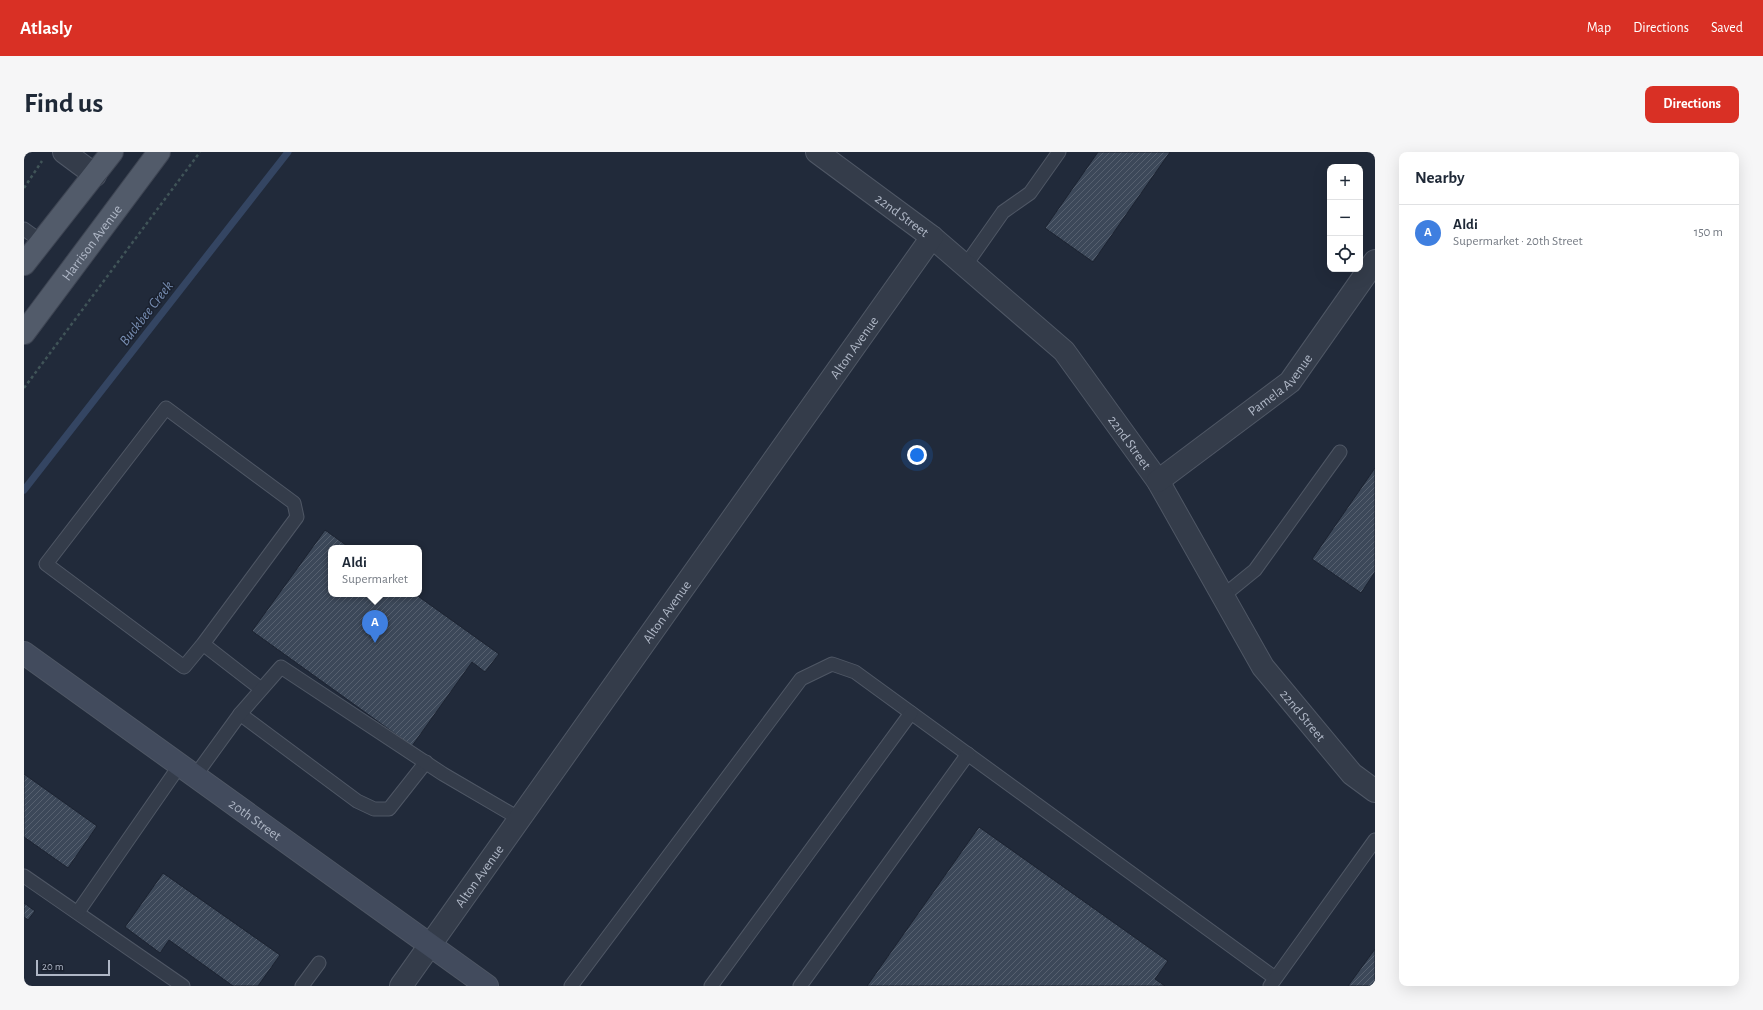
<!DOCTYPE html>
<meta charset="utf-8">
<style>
:root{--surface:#fff;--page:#f6f6f7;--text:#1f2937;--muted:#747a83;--line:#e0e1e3;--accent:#d93025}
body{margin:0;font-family:"Alegreya Sans",sans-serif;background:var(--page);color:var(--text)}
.controls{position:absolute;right:12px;top:12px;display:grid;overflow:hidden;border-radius:8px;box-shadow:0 4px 16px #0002}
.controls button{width:36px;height:36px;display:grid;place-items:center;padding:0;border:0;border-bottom:1px solid var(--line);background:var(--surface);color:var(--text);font:20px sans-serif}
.scale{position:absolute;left:12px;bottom:10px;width:74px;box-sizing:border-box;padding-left:4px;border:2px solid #afb7c6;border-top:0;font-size:11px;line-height:14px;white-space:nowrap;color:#afb7c6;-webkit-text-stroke:3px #1a212f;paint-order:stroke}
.you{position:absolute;left:893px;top:303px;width:14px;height:14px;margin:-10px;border:3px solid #fff;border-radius:50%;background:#1a73e8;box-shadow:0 0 0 6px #1a73e833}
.badge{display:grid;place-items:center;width:26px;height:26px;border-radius:50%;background:var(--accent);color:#fff;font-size:13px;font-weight:700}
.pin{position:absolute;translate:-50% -33px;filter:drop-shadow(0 1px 2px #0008)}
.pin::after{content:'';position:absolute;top:21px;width:14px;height:12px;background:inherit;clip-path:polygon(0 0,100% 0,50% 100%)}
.popup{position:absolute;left:304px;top:393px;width:94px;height:52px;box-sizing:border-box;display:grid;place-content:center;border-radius:8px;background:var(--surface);filter:drop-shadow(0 1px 3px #0005);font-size:13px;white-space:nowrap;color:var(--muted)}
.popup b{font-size:15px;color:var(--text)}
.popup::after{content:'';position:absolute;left:50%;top:100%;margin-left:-8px;border:8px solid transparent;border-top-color:var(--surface)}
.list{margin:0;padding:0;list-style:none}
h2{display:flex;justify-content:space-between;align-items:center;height:52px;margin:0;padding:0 16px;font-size:17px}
h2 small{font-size:13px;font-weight:400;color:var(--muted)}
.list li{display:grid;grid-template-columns:26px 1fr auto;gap:12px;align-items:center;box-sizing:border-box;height:56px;padding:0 16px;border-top:1px solid var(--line)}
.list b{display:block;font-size:15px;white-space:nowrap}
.list p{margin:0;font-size:13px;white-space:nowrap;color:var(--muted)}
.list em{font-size:13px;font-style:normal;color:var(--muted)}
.icon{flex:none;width:22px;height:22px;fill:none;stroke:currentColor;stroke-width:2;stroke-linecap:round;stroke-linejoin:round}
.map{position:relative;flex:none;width:1351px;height:834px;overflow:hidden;border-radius:8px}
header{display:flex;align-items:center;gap:24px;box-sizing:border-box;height:56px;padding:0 20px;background:var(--accent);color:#fff}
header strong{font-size:19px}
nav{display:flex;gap:22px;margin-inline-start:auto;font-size:14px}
.intro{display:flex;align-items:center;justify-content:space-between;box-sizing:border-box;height:96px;padding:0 24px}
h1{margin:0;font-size:28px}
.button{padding:10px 18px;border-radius:8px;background:var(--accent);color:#fff;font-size:14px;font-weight:700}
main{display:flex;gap:24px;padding:0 24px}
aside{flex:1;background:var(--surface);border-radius:8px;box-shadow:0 4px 16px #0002}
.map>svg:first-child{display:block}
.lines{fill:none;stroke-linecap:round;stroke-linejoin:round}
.stream{stroke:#344562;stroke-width:7}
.building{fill:url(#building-hatch);stroke:#1c2331}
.lane-casing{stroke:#4f5765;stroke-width:15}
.street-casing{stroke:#4f5765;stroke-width:24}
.secondary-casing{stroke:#4f5765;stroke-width:24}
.primary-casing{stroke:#3e4553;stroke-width:24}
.path{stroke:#405458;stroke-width:2.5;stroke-dasharray:3 3;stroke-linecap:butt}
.lane{stroke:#343c4a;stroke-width:13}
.street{stroke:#343c4a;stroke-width:22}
.secondary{stroke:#424b5d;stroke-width:22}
.primary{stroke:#525b6a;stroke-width:22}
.labels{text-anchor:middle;stroke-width:3;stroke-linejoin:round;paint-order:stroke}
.street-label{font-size:14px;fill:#afb7c6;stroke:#1a212f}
.water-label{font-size:15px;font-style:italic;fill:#768cb0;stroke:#1a212f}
</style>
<header>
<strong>Atlasly</strong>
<nav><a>Map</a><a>Directions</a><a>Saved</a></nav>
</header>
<div class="intro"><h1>Find us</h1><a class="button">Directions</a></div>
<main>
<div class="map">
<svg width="1351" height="834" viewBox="0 0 1351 834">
<defs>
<pattern id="building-hatch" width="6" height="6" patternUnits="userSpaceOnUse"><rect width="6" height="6" fill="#3c4859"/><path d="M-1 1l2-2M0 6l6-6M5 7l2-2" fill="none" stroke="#56606f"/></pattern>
</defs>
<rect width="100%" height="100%" fill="#212a3a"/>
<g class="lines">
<path class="stream" d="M0 338 264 0"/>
</g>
<g class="building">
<path d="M1074 0H1146L1069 110 1021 76Z"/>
<path d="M1351 316V420L1337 441 1288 407Z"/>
<path d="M301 378 326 396H307V442H391L475 502 461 520 448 510 388 594 228 479Z"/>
<path d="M0 622 73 674 44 716 0 685Z"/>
<path d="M955 675 1144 809 1131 827 1141 834H843Z"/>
<path d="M139 721 256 803 234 834H209L145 788 136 801 101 775Z"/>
<path d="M0 751 11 759 4 768 0 765Z"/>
<path d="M1351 797V834H1324Z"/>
</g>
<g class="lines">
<g class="lane-casing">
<g id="lane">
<path d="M0 77 18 90"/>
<path d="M941 114 979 60 1006 41 1035 0"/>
<path d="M1199 444 1231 418 1316 300"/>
<path d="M179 492 273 365 270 351 142 256 22 412 160 515 179 492 237 537"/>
<path d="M216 562 333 649 350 657H365L402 610"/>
<path d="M171 624 216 562 257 515 419 622 496 667"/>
<path d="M0 724 159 834"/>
<path d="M54 760 156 613"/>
<path d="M278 834 295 811"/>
<path d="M547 834 777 527 808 512 831 520 1251 826"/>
<path d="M687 834 887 561"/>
<path d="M776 834 944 602"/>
<path d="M1246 834 1351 688"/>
</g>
</g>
<g class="street-casing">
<g id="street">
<path d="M40 0 71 23"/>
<path id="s1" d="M793 0 908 85 1040 199 1134 329 1239 515 1328 622 1351 639"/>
<path id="s2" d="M1134 329 1266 230 1351 109"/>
<path id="s3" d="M377 834 908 85"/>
</g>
</g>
<g class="secondary-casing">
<g id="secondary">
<path id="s4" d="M0 501 463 834"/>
</g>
</g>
<g class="primary-casing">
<g id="primary">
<path d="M0 112 88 0"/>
<path id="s5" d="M0 181 135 0"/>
</g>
</g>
<g class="path">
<path d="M0 36 18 9"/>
<path d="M0 236 176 0"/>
</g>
<use href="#lane" class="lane"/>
<use href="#street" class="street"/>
<use href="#secondary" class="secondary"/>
<use href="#primary" class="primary"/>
</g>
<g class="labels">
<g class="street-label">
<text dy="5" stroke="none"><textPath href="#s1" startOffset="106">22nd Street</textPath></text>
<text dy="5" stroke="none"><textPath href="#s5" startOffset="113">Harrison Avenue</textPath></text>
<text dy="5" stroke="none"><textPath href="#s3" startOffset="783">Alton Avenue</textPath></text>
<text dy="5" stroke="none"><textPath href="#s2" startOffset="156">Pamela Avenue</textPath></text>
<text dy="5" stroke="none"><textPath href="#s1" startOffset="430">22nd Street</textPath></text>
<text dy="5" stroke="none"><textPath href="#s3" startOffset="459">Alton Avenue</textPath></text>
<text dy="5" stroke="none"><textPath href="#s1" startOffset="754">22nd Street</textPath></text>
<text dy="5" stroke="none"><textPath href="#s4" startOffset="285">20th Street</textPath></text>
<text dy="5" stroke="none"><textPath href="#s3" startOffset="135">Alton Avenue</textPath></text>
</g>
<g class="water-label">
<text transform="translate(122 161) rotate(-52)" y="5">Buckbee Creek</text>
</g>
</g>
</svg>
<div class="controls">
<button>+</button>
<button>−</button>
<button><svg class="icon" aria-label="locate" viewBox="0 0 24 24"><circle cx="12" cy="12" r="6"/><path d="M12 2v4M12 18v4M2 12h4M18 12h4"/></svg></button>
</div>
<div class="scale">20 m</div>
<div class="you"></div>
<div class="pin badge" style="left:351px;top:491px;background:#3f7fe0">A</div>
<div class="popup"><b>Aldi</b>Supermarket</div>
</div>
<aside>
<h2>Nearby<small></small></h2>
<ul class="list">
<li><span class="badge" style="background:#3f7fe0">A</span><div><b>Aldi</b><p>Supermarket · 20th Street</p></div><em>150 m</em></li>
</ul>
</aside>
</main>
